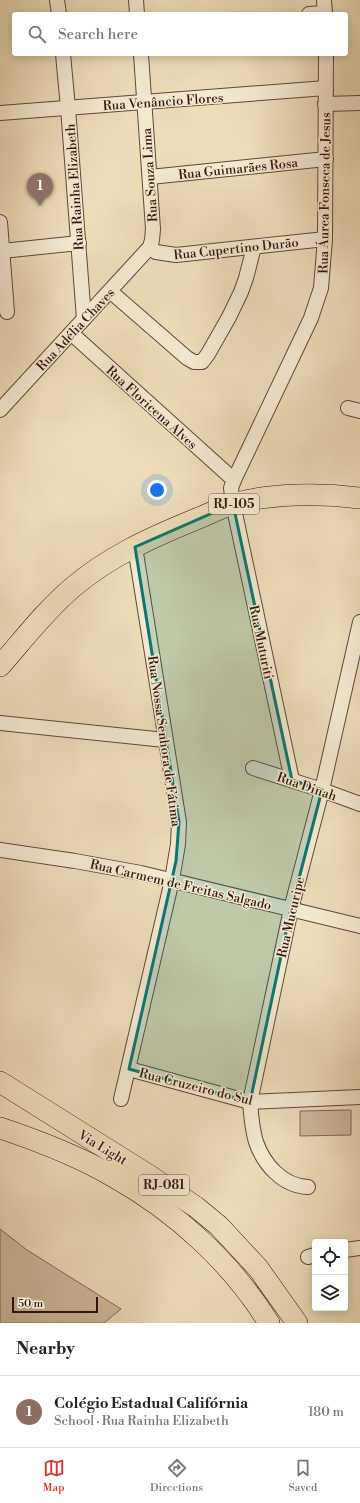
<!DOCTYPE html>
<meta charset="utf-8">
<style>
:root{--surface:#fff;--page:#f2f2f2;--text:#222;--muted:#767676;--line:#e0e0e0;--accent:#d93025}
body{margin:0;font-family:"Libre Bodoni",serif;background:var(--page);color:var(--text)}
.controls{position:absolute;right:12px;bottom:12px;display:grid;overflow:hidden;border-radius:4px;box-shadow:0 2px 10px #0003}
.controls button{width:36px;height:36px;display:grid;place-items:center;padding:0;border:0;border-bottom:1px solid var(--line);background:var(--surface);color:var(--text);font:20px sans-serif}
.scale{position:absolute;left:12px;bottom:10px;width:86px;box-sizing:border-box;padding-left:4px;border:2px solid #32170d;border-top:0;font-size:11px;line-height:14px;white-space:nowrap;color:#32170d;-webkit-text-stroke:3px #f3e9d1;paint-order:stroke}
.you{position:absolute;left:157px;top:490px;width:14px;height:14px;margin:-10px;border:3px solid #fff;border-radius:50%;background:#1a73e8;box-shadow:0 0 0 6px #1a73e833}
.badge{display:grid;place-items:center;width:26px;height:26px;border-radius:50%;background:var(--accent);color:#fff;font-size:13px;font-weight:700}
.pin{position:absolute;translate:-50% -33px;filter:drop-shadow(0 1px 2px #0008)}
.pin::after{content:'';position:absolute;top:21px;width:14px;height:12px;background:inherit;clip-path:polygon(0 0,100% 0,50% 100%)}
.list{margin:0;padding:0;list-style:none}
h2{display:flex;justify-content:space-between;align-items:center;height:52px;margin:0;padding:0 16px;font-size:17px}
h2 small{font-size:13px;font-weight:400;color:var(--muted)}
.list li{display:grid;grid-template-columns:26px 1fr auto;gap:12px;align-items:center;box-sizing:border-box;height:72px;padding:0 16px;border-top:1px solid var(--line)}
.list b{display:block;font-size:15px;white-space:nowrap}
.list p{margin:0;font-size:13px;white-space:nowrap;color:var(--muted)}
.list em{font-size:13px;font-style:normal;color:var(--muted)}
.icon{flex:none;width:22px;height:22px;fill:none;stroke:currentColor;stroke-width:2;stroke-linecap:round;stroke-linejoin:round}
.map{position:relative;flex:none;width:360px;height:1323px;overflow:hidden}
.search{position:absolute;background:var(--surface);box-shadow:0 2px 10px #0003;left:12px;right:12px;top:12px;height:44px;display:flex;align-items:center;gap:10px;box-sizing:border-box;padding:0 14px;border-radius:4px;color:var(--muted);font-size:15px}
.sheet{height:124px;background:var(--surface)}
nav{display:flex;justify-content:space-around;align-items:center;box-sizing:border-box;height:56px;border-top:1px solid var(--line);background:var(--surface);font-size:11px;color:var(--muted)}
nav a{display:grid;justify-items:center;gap:2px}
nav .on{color:var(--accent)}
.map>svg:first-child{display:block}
.green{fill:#ccbb9b;stroke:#7f6954}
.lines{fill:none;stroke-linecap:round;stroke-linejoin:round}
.minor-casing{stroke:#604838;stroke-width:16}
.primary-casing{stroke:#32170d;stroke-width:22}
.minor{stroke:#f3e9d1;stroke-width:14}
.primary{stroke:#ecddb8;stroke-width:21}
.marked{fill:#0f766e;fill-opacity:0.2;stroke:#0f766e;stroke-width:3;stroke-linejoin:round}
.labels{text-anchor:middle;stroke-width:3;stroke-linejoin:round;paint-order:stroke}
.shield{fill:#f3e9d1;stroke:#6c5648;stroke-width:1}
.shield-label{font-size:12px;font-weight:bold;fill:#32170d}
.street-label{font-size:13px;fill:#32170d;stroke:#f3e9d1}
</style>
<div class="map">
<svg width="360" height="1323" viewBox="0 0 360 1323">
<rect width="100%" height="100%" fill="#ecddb8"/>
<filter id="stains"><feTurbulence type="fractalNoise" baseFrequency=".005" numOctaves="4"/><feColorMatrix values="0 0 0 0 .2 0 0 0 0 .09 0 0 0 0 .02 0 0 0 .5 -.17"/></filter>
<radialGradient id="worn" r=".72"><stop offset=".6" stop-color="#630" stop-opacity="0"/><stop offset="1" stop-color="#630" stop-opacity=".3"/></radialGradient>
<g class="green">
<path d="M351 1110V1135L300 1136V1111Z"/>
<path d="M0 1229 27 1250 121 1309 104 1323H0Z"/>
</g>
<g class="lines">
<g class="minor-casing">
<g id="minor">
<path d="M57 0 59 14"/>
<path d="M136 0 137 14"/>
<path d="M324 0 325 14"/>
<path d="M309 14 325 13"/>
<path d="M63 54 68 108 84 319"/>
<path d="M325 104 360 103"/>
<path d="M0 113 326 88"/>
<path d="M150 177 326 159"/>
<path d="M0 222 7 312"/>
<path d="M150 247 156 252 176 255 325 239"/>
<path d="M2 251 79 243"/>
<path d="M110 291 187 358 194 362H202L208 354 229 317 241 292 246 278 254 247"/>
<path d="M71 333 234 480"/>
<path d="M348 408 360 411"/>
<path d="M0 410 150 247 152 240 153 229 141 54"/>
<path d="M0 723 165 740"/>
<path d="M253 768 322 790 360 804"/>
<path d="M292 780 233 504 231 488 234 480 311 318 321 288 325 239 326 54"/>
<path d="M0 850 75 861 141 873 360 926"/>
<path d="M129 1069 250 1102 360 1097"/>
<path d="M121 1099 172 880 178 844 179 822 135 547"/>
<path d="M308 1187C283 1186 264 1165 256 1142 252 1129 251 1115 250 1102L291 909 322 790 360 622"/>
<path d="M345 1250 360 1248"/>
<path d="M308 1257 315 1255"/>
</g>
</g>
<g class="primary-casing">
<g id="primary">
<path d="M0 666C23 640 45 611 72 588 108 557 150 538 194 520 207 515 220 508 233 504 271 493 321 493 360 498"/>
<path d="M0 1082 150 1176 196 1207 219 1226 258 1268 297 1323"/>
<path d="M0 1128C39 1141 78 1156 114 1177 176 1212 231 1262 269 1323"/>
</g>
</g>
<use href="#minor" class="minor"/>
<use href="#primary" class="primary"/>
</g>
<path class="marked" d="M233 504 292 780 322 790 291 909 250 1102 129 1069 176 861 179 822 135 547Z"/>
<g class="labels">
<g class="shield">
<rect x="209" y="494" width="50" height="20" rx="3"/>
<rect x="139" y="1175" width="50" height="20" rx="3"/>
</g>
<g class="shield-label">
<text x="234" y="508">RJ-105</text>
<text x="164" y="1189">RJ-081</text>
</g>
<g class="street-label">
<text transform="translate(163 101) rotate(-4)" y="5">Rua Venâncio Flores</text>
<text transform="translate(238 168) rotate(-6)" y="5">Rua Guimarães Rosa</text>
<text transform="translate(149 175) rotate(-94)" y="5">Rua Souza Lima</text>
<text transform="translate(74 187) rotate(-94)" y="5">Rua Rainha Elizabeth</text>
<text transform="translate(324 193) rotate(-89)" y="5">Rua Áurea Fonseca de Jesus</text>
<text transform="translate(236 248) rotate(-6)" y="5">Rua Cupertino Durão</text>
<text transform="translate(75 329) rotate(-47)" y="5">Rua Adélia Chaves</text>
<text transform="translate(152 407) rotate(42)" y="5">Rua Floricena Alves</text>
<text transform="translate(262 642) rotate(78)" y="5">Rua Muturiti</text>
<text transform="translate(165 741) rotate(82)" y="5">Rua Nossa Senhora de Fátima</text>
<text transform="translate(307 786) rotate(19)" y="5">Rua Dinah</text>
<text transform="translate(181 884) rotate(13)" y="5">Rua Carmem de Freitas Salgado</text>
<text transform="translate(290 917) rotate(-77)" y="5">Rua Mucuripe</text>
<text transform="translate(196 1086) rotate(14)" y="5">Rua Cruzeiro do Sul</text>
<text transform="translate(103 1147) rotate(31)" y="5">Via Light</text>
</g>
</g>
<rect width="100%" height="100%" filter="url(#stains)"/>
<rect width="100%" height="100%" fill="url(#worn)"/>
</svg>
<div class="controls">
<button><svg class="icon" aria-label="locate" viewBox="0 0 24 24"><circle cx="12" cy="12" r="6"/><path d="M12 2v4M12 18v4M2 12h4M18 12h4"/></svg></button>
<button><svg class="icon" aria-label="layers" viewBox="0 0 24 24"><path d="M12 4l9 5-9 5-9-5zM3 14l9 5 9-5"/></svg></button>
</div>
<div class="scale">50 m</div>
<div class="you"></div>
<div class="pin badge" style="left:40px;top:206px;background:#8d6e63">1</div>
<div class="search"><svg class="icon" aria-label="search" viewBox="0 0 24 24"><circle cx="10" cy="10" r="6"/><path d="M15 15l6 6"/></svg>Search here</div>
</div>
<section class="sheet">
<h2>Nearby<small></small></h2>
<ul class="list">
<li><span class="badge" style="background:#8d6e63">1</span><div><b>Colégio Estadual Califórnia</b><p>School · Rua Rainha Elizabeth</p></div><em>180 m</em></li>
</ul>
</section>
<nav>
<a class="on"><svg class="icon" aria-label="map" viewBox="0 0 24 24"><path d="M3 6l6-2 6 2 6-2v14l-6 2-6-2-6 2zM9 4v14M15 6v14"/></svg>Map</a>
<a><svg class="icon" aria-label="directions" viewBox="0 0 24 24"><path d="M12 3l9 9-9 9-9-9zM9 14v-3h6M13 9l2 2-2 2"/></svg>Directions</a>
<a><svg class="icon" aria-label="saved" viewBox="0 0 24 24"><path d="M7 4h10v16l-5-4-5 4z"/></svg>Saved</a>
</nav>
